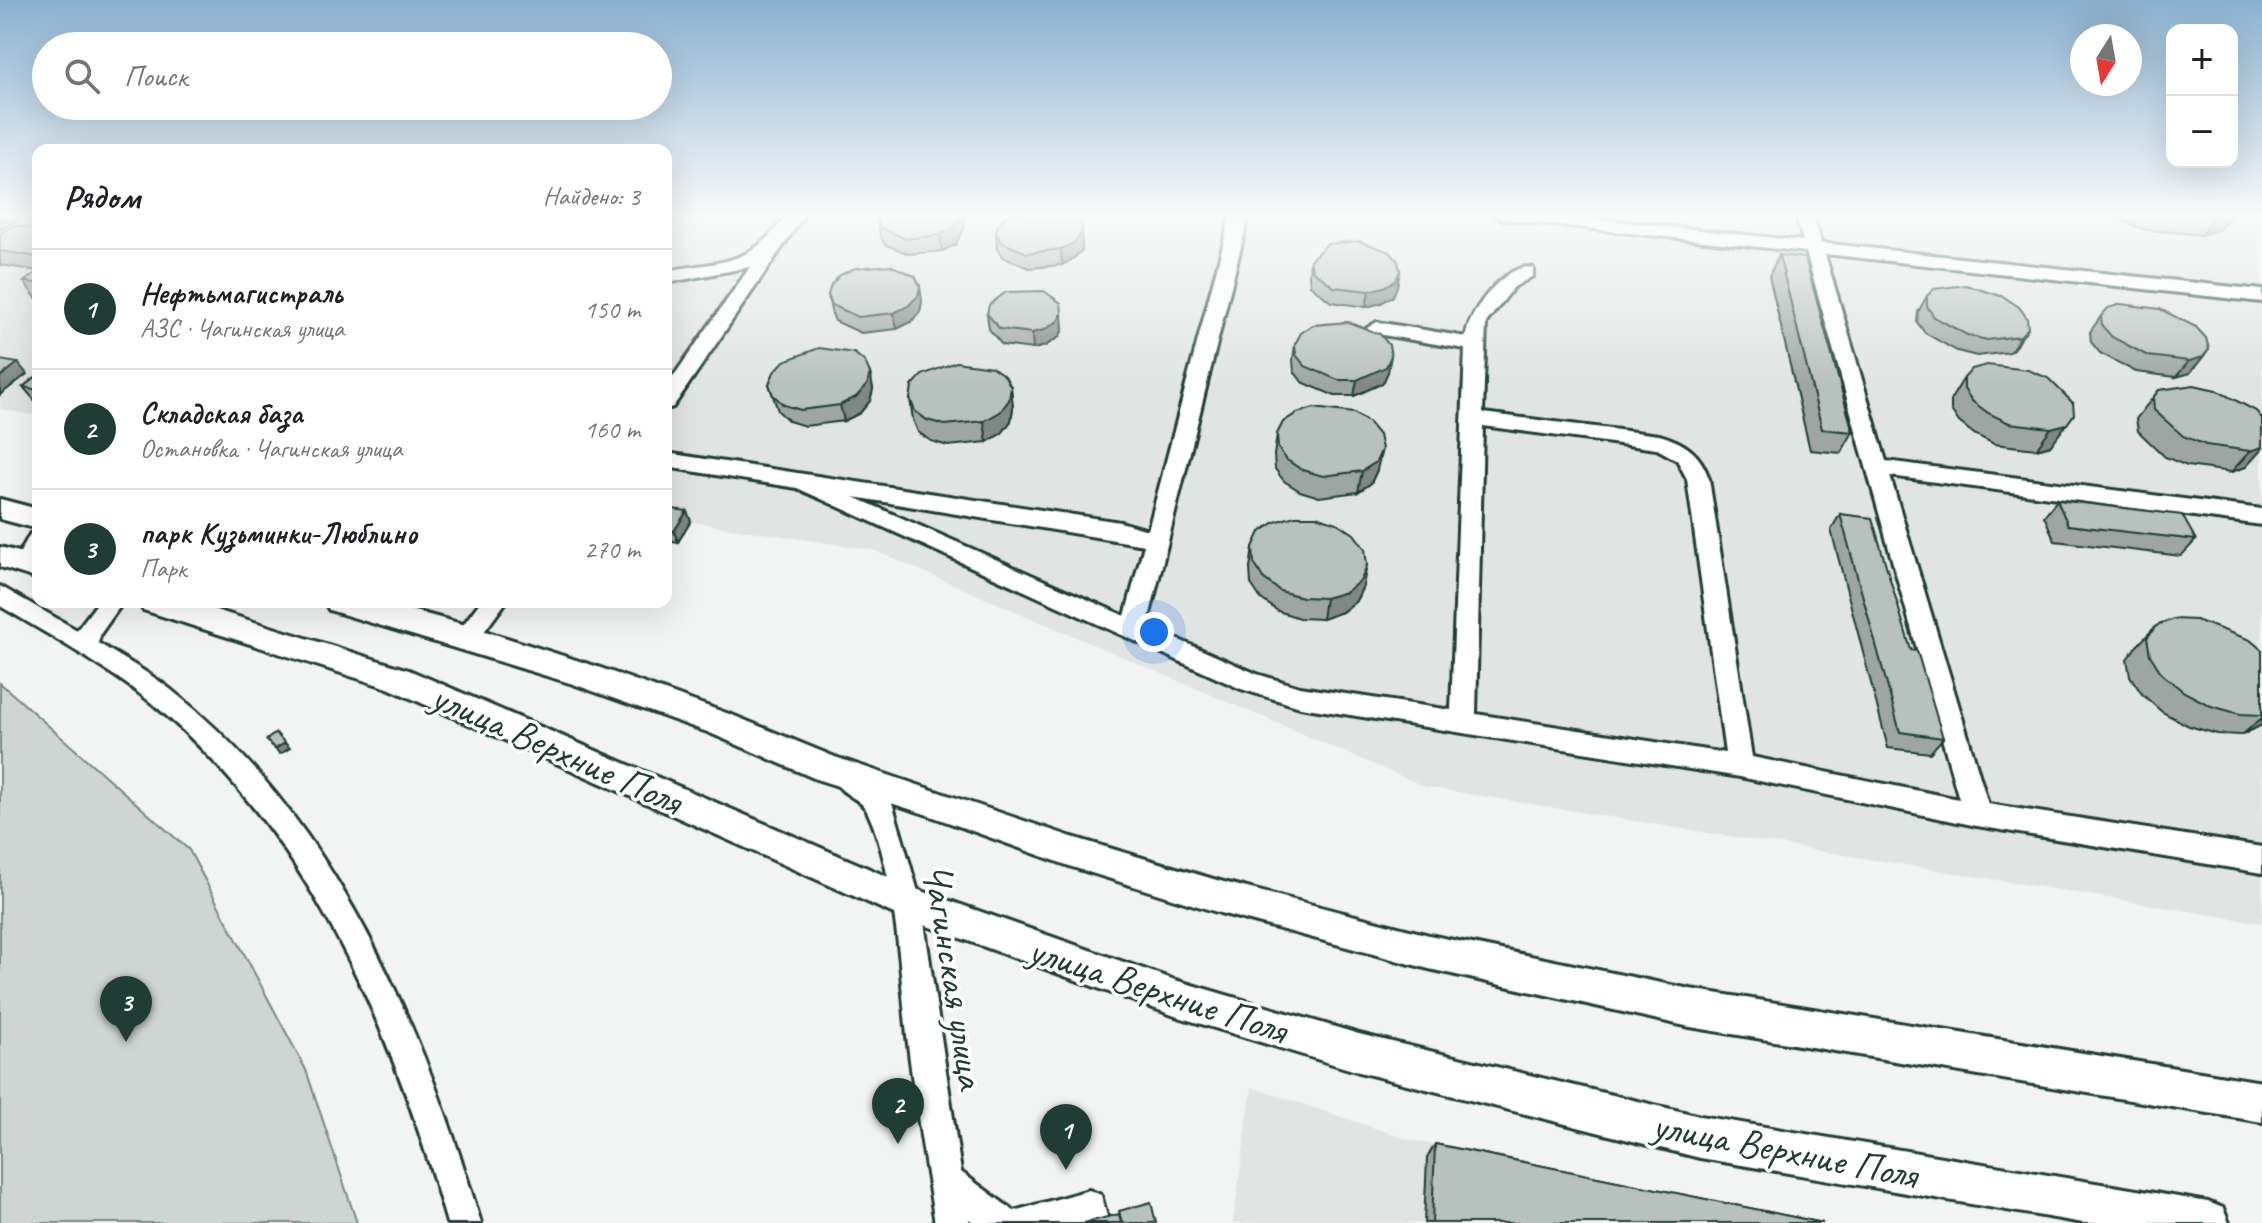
<!DOCTYPE html>
<html lang="ru">
<meta charset="utf-8">
<style>
:root{--surface:#fff;--page:#f6f6f6;--text:#202124;--muted:#757577;--line:#e0e0e0;--accent:#1f3d34}
body{margin:0;font-family:Caveat,sans-serif;background:var(--page);color:var(--text)}
.controls{position:absolute;right:24px;top:24px;display:grid;overflow:hidden;border-radius:16px;box-shadow:0 8px 32px #0002}
.controls button{width:72px;height:72px;display:grid;place-items:center;padding:0;border:0;border-bottom:2px solid var(--line);background:var(--surface);color:var(--text);font:40px sans-serif}
.compass{position:absolute;left:2070px;top:24px;width:72px;height:72px;border-radius:50%;background:var(--surface);box-shadow:0 8px 32px #0002;rotate:191deg}
.you{position:absolute;left:1154px;top:632px;width:28px;height:28px;margin:-20px;border:6px solid #fff;border-radius:50%;background:#1a73e8;box-shadow:0 0 0 12px #1a73e833}
.badge{display:grid;place-items:center;width:52px;height:52px;border-radius:50%;background:var(--accent);color:#fff;font-size:26px;font-weight:700}
.pin{position:absolute;translate:-50% -66px;filter:drop-shadow(0 2px 4px #0008)}
.pin::after{content:'';position:absolute;top:42px;width:28px;height:24px;background:inherit;clip-path:polygon(0 0,100% 0,50% 100%)}
.list{margin:0;padding:0;list-style:none}
h2{display:flex;justify-content:space-between;align-items:center;height:104px;margin:0;padding:0 32px;font-size:34px}
h2 small{font-size:26px;font-weight:400;color:var(--muted)}
.list li{display:grid;grid-template-columns:52px 1fr auto;gap:24px;align-items:center;box-sizing:border-box;height:120px;padding:0 32px;border-top:2px solid var(--line)}
.list b{display:block;font-size:30px;white-space:nowrap}
.list p{margin:0;font-size:26px;white-space:nowrap;color:var(--muted)}
.list em{font-size:26px;font-style:normal;color:var(--muted)}
.icon{flex:none;width:44px;height:44px;fill:none;stroke:currentColor;stroke-width:2;stroke-linecap:round;stroke-linejoin:round}
.map{position:relative;flex:none;width:2262px;height:1223px;overflow:hidden}
.search{position:absolute;background:var(--surface);box-shadow:0 8px 32px #0002;left:32px;top:32px;width:640px;height:88px;display:flex;align-items:center;gap:20px;box-sizing:border-box;padding:0 28px;border-radius:44px;color:var(--muted);font-size:30px}
.panel{position:absolute;background:var(--surface);box-shadow:0 8px 32px #0002;left:32px;top:144px;width:640px;height:464px;border-radius:16px}
.map>svg:first-child{display:block}
.built{fill:#e0e4e3}
.green{fill:#ced5d3;stroke:#768984;stroke-width:2}
.lines{fill:none;stroke-linecap:round;stroke-linejoin:round}
.minor-casing{stroke:#1f3d34;stroke-width:6}
.major-casing{stroke:#1f3d34;stroke-width:6}
.minor{fill:#fff;fill-rule:evenodd}
.major{fill:#fff;fill-rule:evenodd}
.wall{fill:#9da6a3;stroke:#1f3d34;stroke-width:2}
.shaded-wall{fill:#808784;stroke:#1f3d34;stroke-width:2}
.building{fill:#b7c1bd;stroke:#1f3d34;stroke-width:2}
.labels{text-anchor:middle;stroke-width:7;stroke-linejoin:round;paint-order:stroke}
.near-street-label{font-size:40px;fill:#1f3d34;stroke:#fff}
</style>
<div class="map">
<svg width="2262" height="1223" viewBox="0 0 2262 1223">
<rect width="100%" height="100%" fill="#f2f3f3"/>
<filter id="ink" filterUnits="userSpaceOnUse"><feTurbulence type="fractalNoise" baseFrequency=".0125" numOctaves="2"/><feDisplacementMap in="SourceGraphic" scale="16" xChannelSelector="R" yChannelSelector="G"/><feConvolveMatrix kernelMatrix="1 2 1 2 8 2 1 2 1" color-interpolation-filters="sRGB"/></filter>
<g filter="url(#ink)">
<g class="built">
<path d="M0 214H38V416L0 409Z"/>
<path d="M666 214H2262V923L1426 787 873 550 666 518Z"/>
<path d="M1252 1087 1410 1140 1814 1223H1233Z"/>
</g>
<path class="green" d="M0 683 189 850 306 1070 357 1223H0Z"/>
<g class="lines">
<g class="minor-casing">
<g id="minor">
<path d="M787 214H805L673 407 666 409V387L750 267 666 283V271C726 260 750 267 787 214Z"/>
<path d="M1231 214H1249L1147 626 1257 674 1300 687 1451 710 1465 349 1377 334 1367 328 1377 322 1466 337C1467 314 1506 261 1533 268V276L1514 287 1486 323 1483 413 1659 435C1684 442 1701 453 1709 479L1752 757 1959 799 1806 252 1502 219 1493 214H1551L1803 241 1795 214H1813L1821 243 2262 290V302L1825 254 1886 461 2262 509V525L1890 476 1988 804 2262 847V873L1977 826 1740 777 1300 707 1241 689 797 488 666 467V453L1120 522 1148 530ZM1483 426 1657 449 1677 460 1687 479 1725 753 1476 714ZM854 497 1144 545 1125 616Z"/>
<path d="M38 532V562L33 571H17L13 565 30 534Z"/>
<path d="M0 586 77 630 98 602H123L101 633 98 643C122 658 148 672 170 689 337 820 422 1026 481 1223H447C392 1030 312 836 153 704 110 669 48 634 0 606Z"/>
<path d="M480 602H506L475 644H457L454 637Z"/>
<path d="M848 770 882 786 893 806 921 902 961 1172 1014 1211 1089 1190 1101 1195 1109 1223H974L969 1219V1223H935C925 1161 914 1098 907 1036 900 969 896 874 868 813 861 797 842 796 835 781L839 773Z"/>
</g>
</g>
<g class="major-casing">
<g id="major">
<path d="M0 499 38 509V529L0 519Z"/>
<path d="M0 547 38 557V579L0 567Z"/>
<path d="M139 602H190L409 670 916 889 1175 980 1359 1034 1700 1116 2208 1202 2223 1208 2229 1223H2083L1700 1158 1359 1072 1175 1016 894 914 388 688 143 610Z"/>
<path d="M325 602H381L466 625 595 666 732 715 835 757 1072 837 1220 881 1429 935 1690 989 2262 1082V1122L1690 1027 1429 969 1220 913 1072 867 928 815 816 779 710 733 573 684 329 610Z"/>
</g>
</g>
<use href="#minor" class="minor"/>
<use href="#major" class="major"/>
</g>
<g class="wall">
<path d="M881 214H963L965 227 955 245 942 251 909 254 884 244 880 235 877 220Z"/>
<path d="M2108 214H2231L2220 229 2201 235 2142 229Z"/>
<path d="M1082 225V250L1074 258 1062 265 1029 268 1002 257 997 249 996 233Z"/>
<path d="M38 229V271L0 265V234Z"/>
<path d="M1779 255 1853 432 1841 453 1810 450 1769 276Z"/>
<path d="M1310 260 1400 271 1397 286 1393 296 1381 303 1366 307 1331 302 1310 285 1309 275Z"/>
<path d="M38 271V298H36L24 282Z"/>
<path d="M828 295 922 301 920 312 911 322 897 329 861 333 835 321 831 311Z"/>
<path d="M1927 296 2027 318 2017 344 2010 352 1977 356 1957 351 1925 333 1917 322 1918 312Z"/>
<path d="M987 314 1063 329 1059 337 1045 346 1033 349 1002 345 989 329Z"/>
<path d="M2101 316 2196 327 2190 373 2176 377 2136 372 2100 353 2091 342 2090 332Z"/>
<path d="M1295 344 1388 372 1383 383 1354 396H1335L1302 382 1294 371 1293 360Z"/>
<path d="M870 373 873 389 870 401 860 413 844 421 805 426 789 421 778 411 769 384Z"/>
<path d="M38 375V404L23 387Z"/>
<path d="M1964 378 2073 403 2051 445 2036 449 1994 444 1974 434 1959 422 1951 410V399Z"/>
<path d="M1011 387 1013 408 1011 421 1002 433 987 442 948 446 931 441 918 432 913 420 910 399Z"/>
<path d="M2159 390 2262 418 2246 467 2231 472 2187 466 2165 457 2138 431 2136 419Z"/>
<path d="M1277 434 1377 470 1371 483 1358 492 1319 497 1300 491 1284 481 1275 469 1274 455Z"/>
<path d="M2057 500 2196 540 2181 556 2055 541 2044 516Z"/>
<path d="M666 508 691 521 678 542 666 540Z"/>
<path d="M1840 514 1911 650 1943 738 1930 753 1888 748 1831 530Z"/>
<path d="M1253 547 1363 586 1356 601 1342 612 1322 619 1299 618 1278 611 1261 599 1251 584 1250 568Z"/>
<path d="M2156 626 2262 650V725L2242 735 2217 734 2189 726 2162 712 2142 694 2130 676 2127 659 2136 647Z"/>
<path d="M1435 1144 1823 1223H1424L1427 1158Z"/>
</g>
<g class="shaded-wall">
<path d="M0 214H13L17 219 0 230Z"/>
<path d="M962 214H963L965 227 955 245 942 251 940 235Z"/>
<path d="M2216 214H2231L2220 229 2201 235Z"/>
<path d="M1082 225V250L1074 258 1062 265 1061 249Z"/>
<path d="M1400 271 1397 286 1393 296 1381 303 1366 307 1369 291Z"/>
<path d="M920 286 922 301 920 312 911 322 897 329 894 313Z"/>
<path d="M1062 313 1063 329 1059 337 1045 346 1033 349 1032 333Z"/>
<path d="M2028 328 2017 344 2010 352 2020 336Z"/>
<path d="M1391 356 1388 372 1383 383 1354 396 1357 380Z"/>
<path d="M2203 357 2190 373 2176 377 2189 361Z"/>
<path d="M18 363 27 374 0 395V377Z"/>
<path d="M870 373 873 389 870 401 860 413 844 421 840 405Z"/>
<path d="M1011 387 1013 408 1011 421 1002 433 987 442 984 421Z"/>
<path d="M2074 414 2051 445 2036 449 2051 428Z"/>
<path d="M2262 447V449L2246 467 2231 472 2250 451Z"/>
<path d="M1382 449 1377 470 1371 483 1358 492 1362 471Z"/>
<path d="M687 511 691 521 678 542 674 531Z"/>
<path d="M1367 565 1363 586 1356 601 1342 612 1322 619 1325 598Z"/>
<path d="M2262 718V725L2242 735Z"/>
<path d="M285 743 290 748 280 754 275 749Z"/>
</g>
<g class="building">
<path d="M881 214H962L953 229 940 235 906 239 881 228 877 220Z"/>
<path d="M1008 214H1070L1082 225 1081 234 1074 243 1061 249 1027 253 1001 242 996 233 998 224Z"/>
<path d="M13 225 38 229V257L0 251V234Z"/>
<path d="M1359 241 1390 252 1398 261 1400 271 1396 280 1384 287 1369 291 1334 287 1312 270 1310 260 1327 244Z"/>
<path d="M1779 255 1805 258 1853 432 1822 429Z"/>
<path d="M890 265 915 276 920 286 918 296 908 306 894 313 858 317 832 305 828 295 831 285 840 275 855 268Z"/>
<path d="M38 271V283L24 282Z"/>
<path d="M1966 285 2004 297 2019 307 2027 318 2028 328 2020 336 1987 340 1967 335 1934 317 1927 306V296L1934 289Z"/>
<path d="M1044 291 1061 303 1062 313 1058 321 1044 330 1032 333 1000 329 987 314 989 305 1006 292Z"/>
<path d="M2121 304 2160 309 2196 327 2206 338 2209 349 2203 357 2189 361 2148 356 2112 337 2102 326 2101 316 2108 308Z"/>
<path d="M1348 322 1380 334 1389 345 1391 356 1386 367 1357 380H1338L1305 366 1296 355 1295 344 1301 333 1313 325Z"/>
<path d="M819 348 854 353 865 362 870 373 867 385 856 397 840 405 801 410 784 405 773 395 769 384 774 372 784 361Z"/>
<path d="M0 360 18 363 0 377Z"/>
<path d="M956 362 992 367 1005 376 1011 387 1009 400 1000 412 984 421 945 425 927 420 915 411 910 399 912 386 922 375Z"/>
<path d="M1987 365 2028 370 2048 378 2073 403 2074 414 2067 424 2051 428 2009 423 1988 413 1972 401 1964 389V378L1972 369Z"/>
<path d="M38 375V390L23 387Z"/>
<path d="M2194 385 2216 390 2256 411 2262 418V447L2250 451 2206 445 2183 436 2154 410 2153 398 2159 390Z"/>
<path d="M1314 408 1354 413 1369 423 1379 435 1382 449 1376 462 1362 471 1323 476 1302 470 1287 460 1278 448 1277 434 1283 422 1297 413Z"/>
<path d="M2057 500 2182 515 2196 540 2068 525Z"/>
<path d="M666 508 687 511 674 531 666 530Z"/>
<path d="M1840 514 1872 518 1911 650 1917 651 1943 738 1900 732Z"/>
<path d="M1295 516H1316L1337 523 1354 534 1365 549 1367 565 1361 580 1346 592 1325 598 1302 597 1280 591 1263 578 1254 563 1253 547 1260 532 1275 522Z"/>
<path d="M2173 619 2196 620 2250 640 2262 650V715L2240 714 2211 706 2184 692 2162 674 2150 655 2147 638 2156 626Z"/>
<path d="M276 733 285 743 275 749 266 740Z"/>
<path d="M1435 1144 1823 1223H1432Z"/>
<path d="M1151 1202 1156 1223H1122L1119 1211Z"/>
<path d="M1119 1214 1121 1223H1084Z"/>
</g>
</g>
<linearGradient id="sky" x2="0" y2="1"><stop stop-color="#8bb1cf"/><stop offset="0.56" stop-color="#f9fafa"/><stop offset="1" stop-color="#f9fafa" stop-opacity="0"/></linearGradient>
<rect width="2262" height="385" fill="url(#sky)"/>
<g class="labels">
<g class="near-street-label">
<text transform="translate(557 748) rotate(24)" y="14">улица Верхние Поля</text>
<text transform="translate(955 976) rotate(81)" y="14">Чагинская улица</text>
<text transform="translate(1158 989) rotate(18)" y="14">улица Верхние Поля</text>
<text transform="translate(1785 1149) rotate(11)" y="14">улица Верхние Поля</text>
</g>
</g>
</svg>
<div class="controls">
<button>+</button>
<button>−</button>
</div>
<svg class="compass" viewBox="-18 -18 36 36"><path d="M0-13l5 13h-10z" fill="#e53935"/><path d="M0 13l5-13h-10z" fill="#757577"/></svg>
<div class="you"></div>
<div class="pin badge" style="left:1066px;top:1170px">1</div>
<div class="pin badge" style="left:898px;top:1144px">2</div>
<div class="pin badge" style="left:126px;top:1042px">3</div>
<div class="search"><svg class="icon" aria-label="search" viewBox="0 0 24 24"><circle cx="10" cy="10" r="6"/><path d="M15 15l6 6"/></svg>Поиск</div>
<section class="panel">
<h2>Рядом<small>Найдено: 3</small></h2>
<ul class="list">
<li><span class="badge">1</span><div><b>Нефтьмагистраль</b><p>АЗС · Чагинская улица</p></div><em>150 m</em></li>
<li><span class="badge">2</span><div><b>Складская база</b><p>Остановка · Чагинская улица</p></div><em>160 m</em></li>
<li><span class="badge">3</span><div><b>парк Кузьминки-Люблино</b><p>Парк</p></div><em>270 m</em></li>
</ul>
</section>
</div>
